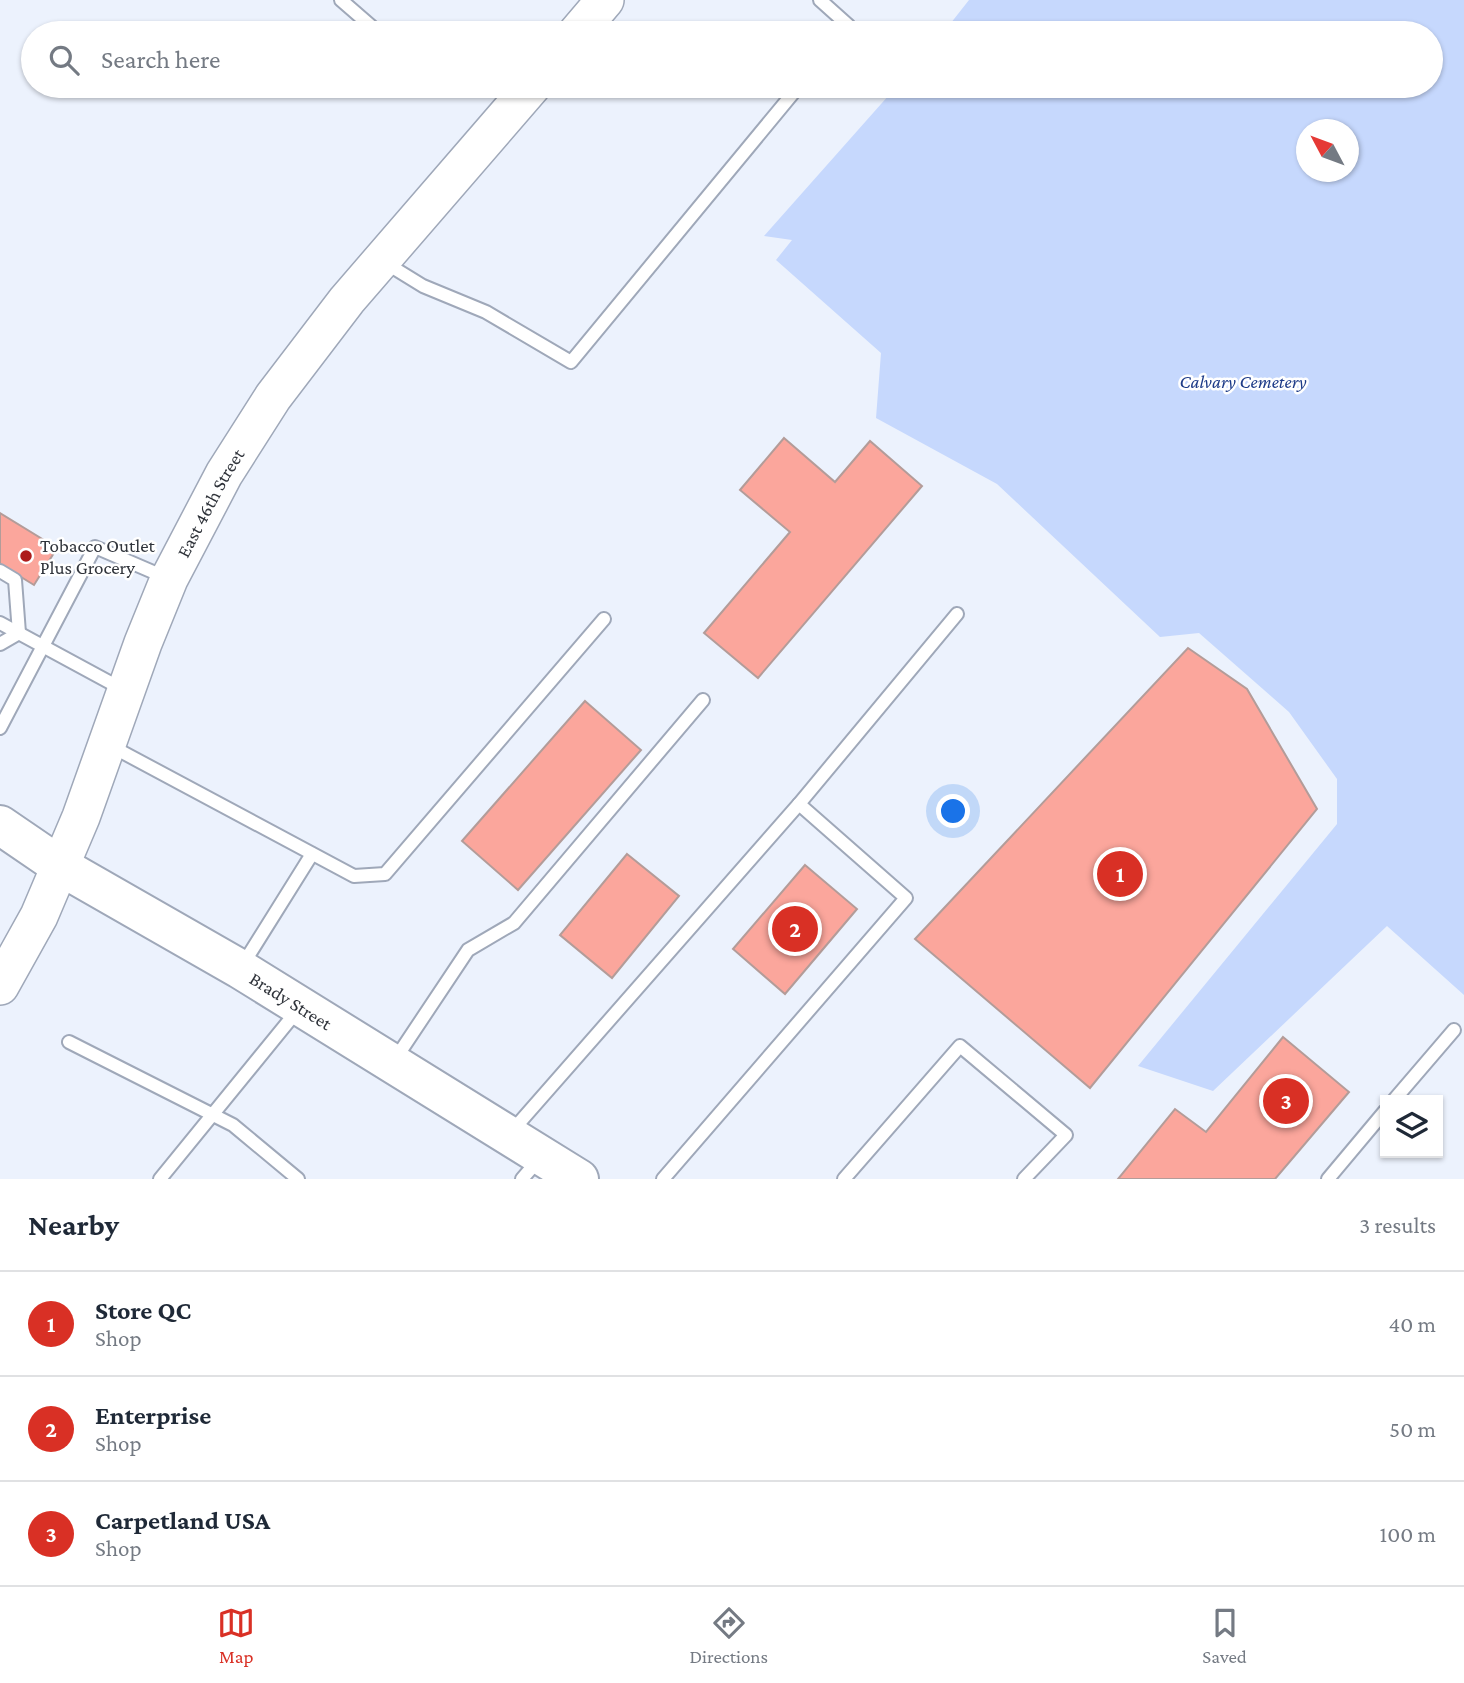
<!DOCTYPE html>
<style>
:root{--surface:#fff;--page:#f6f6f7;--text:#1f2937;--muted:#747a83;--line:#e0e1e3;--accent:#d93025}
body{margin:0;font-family:"Crimson Pro",serif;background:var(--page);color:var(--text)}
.controls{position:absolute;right:21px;bottom:21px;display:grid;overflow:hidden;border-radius:0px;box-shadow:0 2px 5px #0004}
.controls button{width:63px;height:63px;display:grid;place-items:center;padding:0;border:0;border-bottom:2px solid var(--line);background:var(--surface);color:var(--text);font:35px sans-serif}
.compass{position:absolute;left:1296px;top:119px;width:63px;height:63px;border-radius:50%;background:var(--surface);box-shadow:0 2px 5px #0004;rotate:311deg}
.you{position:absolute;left:954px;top:812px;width:24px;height:24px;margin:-18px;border:5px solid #fff;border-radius:50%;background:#1a73e8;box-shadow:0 0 0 10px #1a73e833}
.badge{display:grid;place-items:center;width:46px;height:46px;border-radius:50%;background:var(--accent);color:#fff;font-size:23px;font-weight:700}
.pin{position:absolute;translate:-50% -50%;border:4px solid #fff;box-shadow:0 2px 7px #0006}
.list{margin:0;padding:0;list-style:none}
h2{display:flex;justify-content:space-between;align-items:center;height:91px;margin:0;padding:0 28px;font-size:30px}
h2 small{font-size:23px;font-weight:400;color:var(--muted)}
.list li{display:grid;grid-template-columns:46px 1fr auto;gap:21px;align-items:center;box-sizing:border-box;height:105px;padding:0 28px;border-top:2px solid var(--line)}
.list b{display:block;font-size:26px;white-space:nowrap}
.list p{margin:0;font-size:23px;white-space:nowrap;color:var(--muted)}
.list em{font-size:23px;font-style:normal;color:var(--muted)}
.icon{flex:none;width:38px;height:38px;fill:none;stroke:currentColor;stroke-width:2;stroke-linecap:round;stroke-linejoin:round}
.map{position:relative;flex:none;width:1464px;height:1179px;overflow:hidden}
.search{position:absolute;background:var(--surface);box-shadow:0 2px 5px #0004;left:21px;right:21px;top:21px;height:77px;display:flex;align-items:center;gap:18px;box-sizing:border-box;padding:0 24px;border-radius:38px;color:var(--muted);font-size:26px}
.sheet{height:406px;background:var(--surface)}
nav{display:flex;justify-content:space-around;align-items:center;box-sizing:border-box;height:98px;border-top:2px solid var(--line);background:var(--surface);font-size:19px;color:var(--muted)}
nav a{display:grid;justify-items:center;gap:4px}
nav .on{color:var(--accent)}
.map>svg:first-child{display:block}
.green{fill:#c6d8fd;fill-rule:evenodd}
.building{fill:#fba69c;stroke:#b39c99;stroke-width:2}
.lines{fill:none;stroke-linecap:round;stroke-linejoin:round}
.lane-casing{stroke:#9fa8b9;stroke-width:16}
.secondary-casing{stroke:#9fa8b9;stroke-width:40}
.highway-casing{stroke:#9fa8b9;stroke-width:42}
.lane{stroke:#fff;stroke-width:12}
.secondary{stroke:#fff;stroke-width:37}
.highway{stroke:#fff;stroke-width:38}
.poi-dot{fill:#ad1b1b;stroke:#fff;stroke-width:2.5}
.labels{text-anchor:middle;stroke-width:5;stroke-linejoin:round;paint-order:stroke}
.park-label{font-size:19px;font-style:italic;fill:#1d3b88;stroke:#fff}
.street-label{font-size:19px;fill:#30343b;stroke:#fff}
.poi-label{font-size:19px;fill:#30343b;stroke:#fff;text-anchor:start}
</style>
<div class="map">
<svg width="1464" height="1179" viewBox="0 0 1464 1179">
<rect width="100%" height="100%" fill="#ecf2fd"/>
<path class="green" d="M969 0H1464V995L1387 926 1213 1091 1138 1066 1337 824V779L1289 712 1199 633 1160 637 997 484 876 418 881 353 776 260 792 240 764 236 897 86H1431V33H943ZM1306 130H1348V172H1306Z"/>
<g class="building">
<path d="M784 438 835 482 870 441 922 486 758 678 704 633 790 532 740 490Z"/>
<path d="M0 513 57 548 34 585 0 564Z"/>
<path d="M1188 648 1247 689 1317 809 1090 1088 915 939Z"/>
<path d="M585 701 641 750 518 890 462 841Z"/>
<path d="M627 854 679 896 612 978 560 935Z"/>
<path d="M805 865 857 909 785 994 733 949Z"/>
<path d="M1283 1037 1349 1092 1275 1179H1118L1175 1109 1206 1132Z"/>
</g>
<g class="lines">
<g class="lane-casing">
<g id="lane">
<path d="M341 0 379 33"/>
<path d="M820 0 849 26 843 33"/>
<path d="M384 262 423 286 486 312 571 362 799 86"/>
<path d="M0 571 15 580 19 633 0 644"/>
<path d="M0 623 122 689"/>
<path d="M0 728 95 547 167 578"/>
<path d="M109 745 354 876 385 874 604 619"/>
<path d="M242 966 312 854"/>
<path d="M69 1042 233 1125 298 1179"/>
<path d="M394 1061 468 950 514 923 703 700"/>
<path d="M1394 1100 1454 1030"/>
<path d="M512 1131 799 804 957 614"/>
<path d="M160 1179 297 1011"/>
<path d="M522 1179 540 1158"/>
<path d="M663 1179 906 898 799 804"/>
<path d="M844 1179 960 1046 1066 1135 1024 1179"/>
<path d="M1328 1179 1385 1111"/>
</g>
</g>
<g class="secondary-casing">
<g id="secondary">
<path d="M577 33 605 0"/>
<path id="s1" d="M0 986 39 916 81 817 143 643 169 579 224 474 273 397 347 300 532 86"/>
</g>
</g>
<g class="highway-casing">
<g id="highway">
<path id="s2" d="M0 825 60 866 240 969 579 1179"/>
</g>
</g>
<use href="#lane" class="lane"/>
<use href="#secondary" class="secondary"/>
<use href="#highway" class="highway"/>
</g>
<circle class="poi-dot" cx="26" cy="556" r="7"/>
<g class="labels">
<g class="park-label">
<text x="1243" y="388">Calvary Cemetery</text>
</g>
<g class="street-label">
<text dy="7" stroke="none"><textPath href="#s1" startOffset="528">East 46th Street</textPath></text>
<text dy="7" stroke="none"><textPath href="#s2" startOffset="340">Brady Street</textPath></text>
</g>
<g class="poi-label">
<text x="40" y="552">Tobacco Outlet<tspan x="40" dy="22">Plus Grocery</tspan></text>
</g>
</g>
</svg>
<div class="controls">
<button><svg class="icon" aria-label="layers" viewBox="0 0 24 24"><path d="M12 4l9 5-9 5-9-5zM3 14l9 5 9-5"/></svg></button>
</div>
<svg class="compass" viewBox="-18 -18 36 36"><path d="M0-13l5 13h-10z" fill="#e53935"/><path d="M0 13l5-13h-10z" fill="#747a83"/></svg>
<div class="you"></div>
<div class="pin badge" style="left:1120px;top:874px">1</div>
<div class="pin badge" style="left:795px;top:929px">2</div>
<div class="pin badge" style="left:1286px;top:1101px">3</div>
<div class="search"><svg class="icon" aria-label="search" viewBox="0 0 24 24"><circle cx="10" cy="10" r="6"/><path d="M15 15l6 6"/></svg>Search here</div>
</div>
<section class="sheet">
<h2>Nearby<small>3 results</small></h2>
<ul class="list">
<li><span class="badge">1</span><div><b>Store QC</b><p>Shop</p></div><em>40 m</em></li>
<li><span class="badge">2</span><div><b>Enterprise</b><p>Shop</p></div><em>50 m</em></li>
<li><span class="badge">3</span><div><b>Carpetland USA</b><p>Shop</p></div><em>100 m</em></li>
</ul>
</section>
<nav>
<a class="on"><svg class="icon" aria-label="map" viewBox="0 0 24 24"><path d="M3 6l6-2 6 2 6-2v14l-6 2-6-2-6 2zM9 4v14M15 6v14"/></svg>Map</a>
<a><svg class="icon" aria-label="directions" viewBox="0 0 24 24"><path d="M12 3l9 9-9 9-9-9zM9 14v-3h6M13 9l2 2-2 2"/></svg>Directions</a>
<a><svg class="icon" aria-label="saved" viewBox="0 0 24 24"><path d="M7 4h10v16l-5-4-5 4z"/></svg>Saved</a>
</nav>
